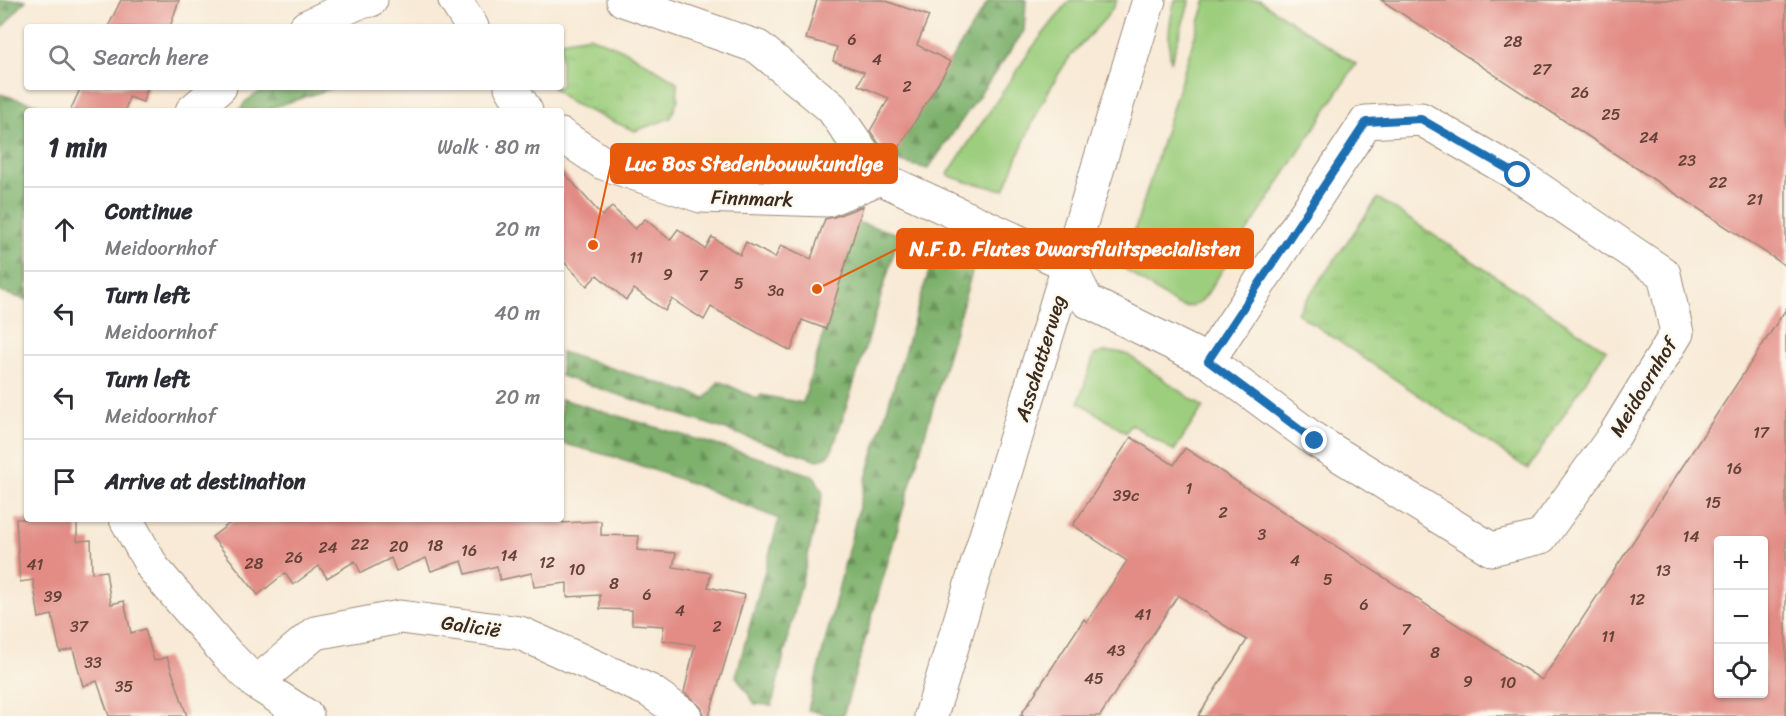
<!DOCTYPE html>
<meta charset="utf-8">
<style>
:root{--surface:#fff;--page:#f7f7f7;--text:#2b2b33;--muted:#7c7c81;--line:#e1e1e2}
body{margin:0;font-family:Sriracha,sans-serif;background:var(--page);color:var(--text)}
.controls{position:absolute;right:18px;bottom:18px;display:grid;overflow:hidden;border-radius:6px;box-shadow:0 2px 4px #0004}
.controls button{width:54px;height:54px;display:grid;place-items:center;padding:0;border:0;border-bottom:2px solid var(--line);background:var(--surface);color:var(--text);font:30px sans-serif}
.stop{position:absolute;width:18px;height:18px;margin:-14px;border:4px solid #1f6fb2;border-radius:50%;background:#fff}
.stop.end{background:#1f6fb2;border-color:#fff;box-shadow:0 2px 6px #0008}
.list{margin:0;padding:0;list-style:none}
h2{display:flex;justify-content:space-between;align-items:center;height:78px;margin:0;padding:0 24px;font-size:26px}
h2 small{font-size:20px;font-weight:400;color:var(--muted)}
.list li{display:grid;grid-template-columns:39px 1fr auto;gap:18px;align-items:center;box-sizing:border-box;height:84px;padding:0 24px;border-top:2px solid var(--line)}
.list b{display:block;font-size:22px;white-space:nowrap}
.list p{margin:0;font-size:20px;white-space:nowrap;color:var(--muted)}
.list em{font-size:20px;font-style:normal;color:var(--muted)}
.icon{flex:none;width:33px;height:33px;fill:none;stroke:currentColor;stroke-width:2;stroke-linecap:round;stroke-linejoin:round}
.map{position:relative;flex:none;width:1786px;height:716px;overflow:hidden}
.search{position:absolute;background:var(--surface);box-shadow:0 2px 4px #0004;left:24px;top:24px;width:540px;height:66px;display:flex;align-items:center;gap:15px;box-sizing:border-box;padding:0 21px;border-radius:6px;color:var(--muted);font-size:22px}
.panel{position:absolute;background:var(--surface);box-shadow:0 2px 4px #0004;left:24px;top:108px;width:540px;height:414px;border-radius:6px}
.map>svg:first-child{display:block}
.grass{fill:#9cce7d;stroke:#6c7c4e;stroke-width:1.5}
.forest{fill:url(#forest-firs);stroke:#5c6e45;stroke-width:1.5}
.park{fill:url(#park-tufts);stroke:#6c7c4e;stroke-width:1.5}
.building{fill:#e28c85;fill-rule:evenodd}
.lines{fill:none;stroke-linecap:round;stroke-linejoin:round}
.minor-casing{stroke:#9a8a7a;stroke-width:35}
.tertiary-casing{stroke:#9a8a7a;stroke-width:35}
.minor{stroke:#fff;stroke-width:33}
.tertiary{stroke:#fff;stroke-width:33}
.route{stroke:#1f6fb2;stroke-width:8}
.labels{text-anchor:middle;stroke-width:4.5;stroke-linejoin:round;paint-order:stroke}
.number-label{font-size:16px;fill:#654238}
.street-label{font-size:20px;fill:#3b2a1e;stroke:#fbf7ec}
.leader{fill:none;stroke:#e8590c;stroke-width:2}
.callout-dot{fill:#e8590c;stroke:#fbf7ec;stroke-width:2}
.callout{fill:#e8590c;stroke:#e8590c;stroke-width:2}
.callout-label{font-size:21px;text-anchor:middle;font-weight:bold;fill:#fff}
</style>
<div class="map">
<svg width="1786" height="716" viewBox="0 0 1786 716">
<defs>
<pattern id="forest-firs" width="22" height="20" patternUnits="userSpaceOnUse" patternTransform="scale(1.5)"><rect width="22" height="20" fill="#7db16c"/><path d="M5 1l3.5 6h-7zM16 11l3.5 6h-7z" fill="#689058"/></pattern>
<pattern id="park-tufts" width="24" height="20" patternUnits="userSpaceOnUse" patternTransform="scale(1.5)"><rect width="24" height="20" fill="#9cce7d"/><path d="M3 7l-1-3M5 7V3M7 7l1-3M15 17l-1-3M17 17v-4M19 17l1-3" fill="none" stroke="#87b16c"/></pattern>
</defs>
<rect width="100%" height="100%" fill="#fbf7ec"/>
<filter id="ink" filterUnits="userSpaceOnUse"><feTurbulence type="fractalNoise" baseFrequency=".0167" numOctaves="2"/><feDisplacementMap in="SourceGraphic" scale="12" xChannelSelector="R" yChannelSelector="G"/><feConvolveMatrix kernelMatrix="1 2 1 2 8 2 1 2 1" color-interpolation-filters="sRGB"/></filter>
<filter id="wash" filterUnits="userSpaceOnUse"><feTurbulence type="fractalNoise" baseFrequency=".008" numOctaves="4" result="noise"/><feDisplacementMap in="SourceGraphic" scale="24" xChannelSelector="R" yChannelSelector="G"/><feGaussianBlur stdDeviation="1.35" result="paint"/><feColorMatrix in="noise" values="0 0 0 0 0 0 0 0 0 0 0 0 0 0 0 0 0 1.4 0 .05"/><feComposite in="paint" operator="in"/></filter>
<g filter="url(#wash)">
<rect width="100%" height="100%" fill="#f8ead6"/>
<g class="grass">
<path d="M1070 0H1117C1106 24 1082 39 1067 61 1040 101 1022 145 1004 190L967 182 947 175 1032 48Z"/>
<path d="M1175 0H1190L1171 62C1167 40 1169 22 1175 0Z"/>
<path d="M1206 0H1259L1356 64 1205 297C1197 306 1189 309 1177 305L1123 268Z"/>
<path d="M1104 352H1119L1128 355 1203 407 1174 451 1131 424 1126 433 1079 402 1094 355Z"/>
</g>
<g class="forest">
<path d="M0 0H26L0 30Z"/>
<path d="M989 0H1026L1024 31 928 169 888 159Z"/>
<path d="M267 87H336L271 108V111H239L246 101Z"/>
<path d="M0 94 59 111H27V300L0 292Z"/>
<path d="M856 222 899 234 871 330 833 448 828 456 818 460 561 376V352L706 398 719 381 758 399 761 395 803 403Z"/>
<path d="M938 241 979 248 843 716H832L808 710 867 475Z"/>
<path d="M561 399 780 464 815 477 823 493 772 705 755 704 736 676 779 519 693 484 622 459 561 443Z"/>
</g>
<g class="park">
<path d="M589 36 628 52 677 82 678 99 671 118 635 131 571 103 552 87H561V41Z"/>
<path d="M1378 198 1606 350 1528 469 1297 313Z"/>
</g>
<g id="blocks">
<g class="building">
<path d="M121 0H179L170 27H108Z"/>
<path d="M817 0H883L929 16 917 45 951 62 891 161 870 131 889 98 858 85 864 72 833 61 837 47 806 39Z"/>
<path d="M1381 0H1786V266L1653 179Z"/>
<path d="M81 87H148L143 102 129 97 125 111H70Z"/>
<path d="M561 169 602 216 612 207 635 229 645 219 670 240 678 229 705 249 712 237 740 255 746 242 775 258 781 245 811 259 825 219 834 217 863 206 826 329 802 320 791 351 711 307 704 320 672 299 665 311 634 289 626 300 597 275 587 286 561 259Z"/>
<path d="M1786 309V716H1198L1247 640 1178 595 1100 716H1020L1084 619 1087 622 1127 561 1073 525 1131 437 1174 465 1185 448 1542 680ZM1719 540H1764V693H1719Z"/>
<path d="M16 519H77V541L91 540 92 573 106 571 111 604 124 601 131 633 145 629 154 661 167 657 187 716H109L97 681 83 686 73 649 60 652 52 615 39 618 33 580 20 582Z"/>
<path d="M235 519H563V523L601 521V535L639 536 637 550 676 553 673 567 711 573 708 587 745 595 709 716H703L702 708 684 692 695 645 662 640 664 626 632 624V610L600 609V595L567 597V583L534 587 532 573 500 580 497 566 466 574 462 561 431 571 426 558 396 571 391 558 361 573 355 561 327 578 319 566 293 585 285 573 258 595 212 537Z"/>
</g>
</g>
</g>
<g filter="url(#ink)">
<use href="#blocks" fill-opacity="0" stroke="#9a8a7a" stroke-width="1.5"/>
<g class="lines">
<g class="minor-casing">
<g id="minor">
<path d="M455 0 472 27"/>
<path d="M623 0 758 47 832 108 880 178"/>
<path d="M306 27 357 3 371 0"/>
<path d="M511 87 526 111"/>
<path d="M192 111 220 87"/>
<path d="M1421 119 1518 175 1664 274 1677 333 1614 436 1541 537 1491 549 1315 440 1208 361 1366 122Z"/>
<path d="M561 135 603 163 701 196 827 200 880 178 1069 265 1087 301 1208 361"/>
<path d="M126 519 153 568 226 653 256 683 307 716"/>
<path d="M256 683 315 633 400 617 520 633 650 691 685 716"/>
</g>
</g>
<g class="tertiary-casing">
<path id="tertiary" d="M931 716 1149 0"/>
</g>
<use href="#minor" class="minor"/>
<use href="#tertiary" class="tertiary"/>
</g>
</g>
<g class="lines" filter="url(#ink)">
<path class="route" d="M1315 441 1208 361 1366 122 1421 119 1518 175"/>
</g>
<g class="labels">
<g class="number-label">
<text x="852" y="45">6</text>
<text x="1513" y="47">28</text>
<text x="877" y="65">4</text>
<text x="1542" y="75">27</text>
<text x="907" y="92">2</text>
<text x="1580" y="98">26</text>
<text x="1611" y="120">25</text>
<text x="1649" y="143">24</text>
<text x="1687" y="166">23</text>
<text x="1718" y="188">22</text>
<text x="1755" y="205">21</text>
<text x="636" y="263">11</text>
<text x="668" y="280">9</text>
<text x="703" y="281">7</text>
<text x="739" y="289">5</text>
<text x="776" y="296">3a</text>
<text x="1761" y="438">17</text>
<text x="1734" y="474">16</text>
<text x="1189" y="494">1</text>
<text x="1126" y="501">39c</text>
<text x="1713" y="508">15</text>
<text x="1223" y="518">2</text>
<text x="1262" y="540">3</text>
<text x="1691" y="542">14</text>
<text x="360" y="550">22</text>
<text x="435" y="551">18</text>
<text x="399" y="552">20</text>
<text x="328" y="553">24</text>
<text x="469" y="556">16</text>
<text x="509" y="561">14</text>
<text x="294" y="563">26</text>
<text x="1295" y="566">4</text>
<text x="547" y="568">12</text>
<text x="254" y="569">28</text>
<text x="35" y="570">41</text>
<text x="577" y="575">10</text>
<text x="1663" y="576">13</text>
<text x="1328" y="585">5</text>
<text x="614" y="589">8</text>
<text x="647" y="600">6</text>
<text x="53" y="602">39</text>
<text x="1637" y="605">12</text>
<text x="1364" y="610">6</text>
<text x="680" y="616">4</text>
<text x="1143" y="620">41</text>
<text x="79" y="632">37</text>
<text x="717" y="632">2</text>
<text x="1406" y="635">7</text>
<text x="1608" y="642">11</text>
<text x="1116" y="656">43</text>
<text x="1435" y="658">8</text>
<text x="93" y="668">33</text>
<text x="1094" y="684">45</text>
<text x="1468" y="687">9</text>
<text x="1508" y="688">10</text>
<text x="124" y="692">35</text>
</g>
<g class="street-label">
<text transform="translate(752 198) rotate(2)" y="7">Finnmark</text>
<text transform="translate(1040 358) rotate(-73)" y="7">Asschatterweg</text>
<text transform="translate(1643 387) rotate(-59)" y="7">Meidoornhof</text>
<text transform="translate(471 626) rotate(8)" y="7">Galicië</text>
</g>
</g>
<path class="leader" d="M593 245L611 164M817 289L897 249"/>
<g class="callout-dot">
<circle cx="593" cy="245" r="6"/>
<circle cx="817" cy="289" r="6"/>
</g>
<g class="callout">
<rect x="611" y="144" width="286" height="39" rx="6"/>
<rect x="897" y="229" width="356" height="39" rx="6"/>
</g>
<g class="callout-label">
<text x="754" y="171">Luc Bos Stedenbouwkundige</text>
<text x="1075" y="256">N.F.D. Flutes Dwarsfluitspecialisten</text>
</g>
</svg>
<div class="controls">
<button>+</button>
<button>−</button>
<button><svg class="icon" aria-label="locate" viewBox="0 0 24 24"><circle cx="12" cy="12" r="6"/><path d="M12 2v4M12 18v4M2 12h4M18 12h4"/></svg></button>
</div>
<div class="stop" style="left:1518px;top:175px"></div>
<div class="stop end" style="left:1315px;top:441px"></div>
<div class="search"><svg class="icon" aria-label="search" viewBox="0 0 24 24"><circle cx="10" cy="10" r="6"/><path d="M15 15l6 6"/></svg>Search here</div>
<section class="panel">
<h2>1 min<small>Walk · 80 m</small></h2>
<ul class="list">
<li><svg class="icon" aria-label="ahead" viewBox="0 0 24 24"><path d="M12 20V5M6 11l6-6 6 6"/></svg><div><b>Continue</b><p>Meidoornhof</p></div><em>20 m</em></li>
<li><svg class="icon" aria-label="left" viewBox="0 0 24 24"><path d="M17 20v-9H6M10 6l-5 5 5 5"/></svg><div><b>Turn left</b><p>Meidoornhof</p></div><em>40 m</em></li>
<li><svg class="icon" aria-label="left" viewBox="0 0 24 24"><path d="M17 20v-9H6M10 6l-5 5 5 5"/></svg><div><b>Turn left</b><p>Meidoornhof</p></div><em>20 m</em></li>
<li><svg class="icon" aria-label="arrive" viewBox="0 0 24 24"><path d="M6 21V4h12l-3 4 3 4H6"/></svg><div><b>Arrive at destination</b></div></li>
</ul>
</section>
</div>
